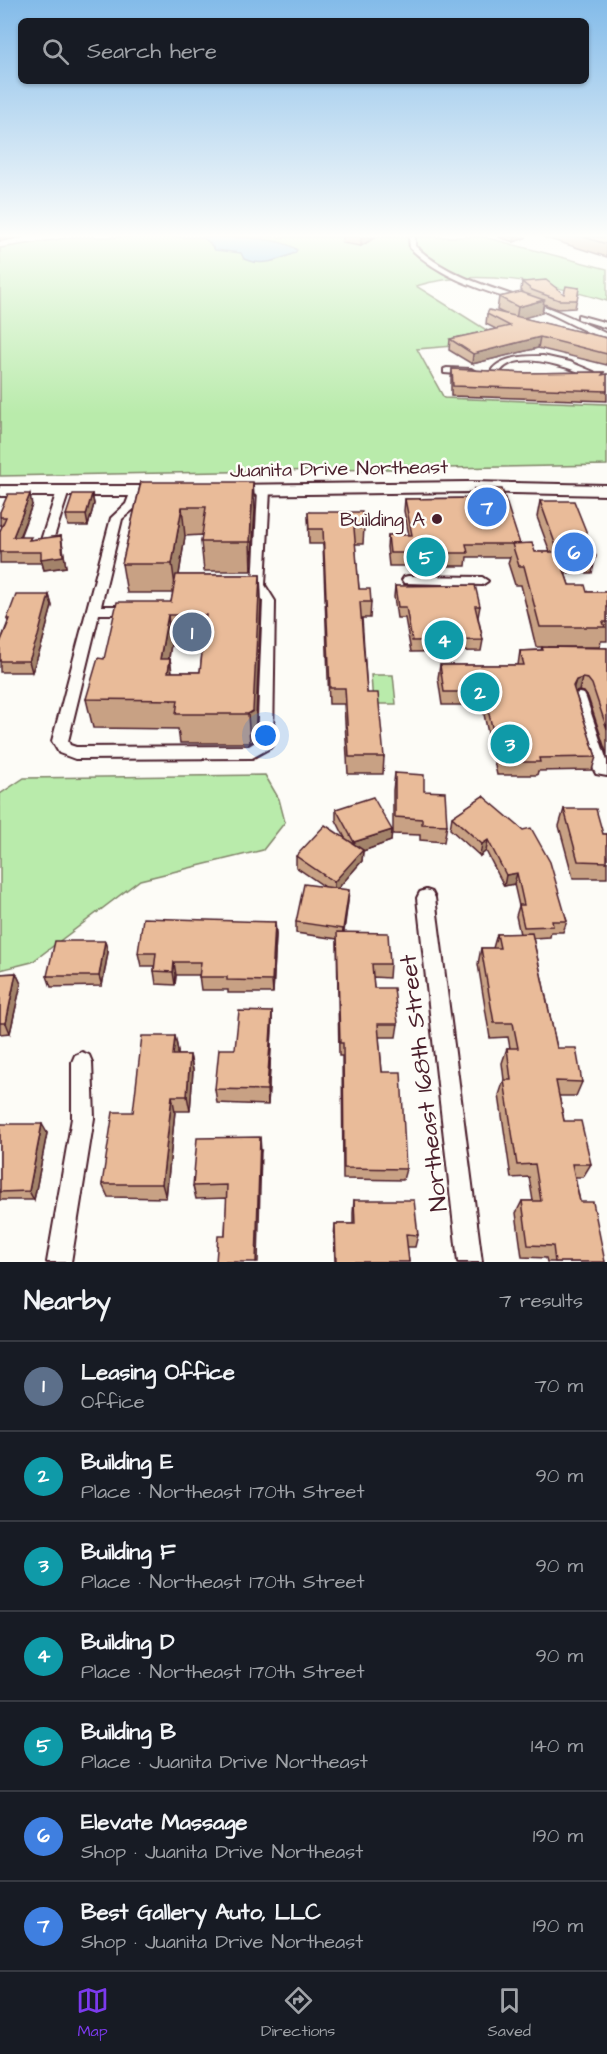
<!DOCTYPE html>
<meta charset="utf-8">
<style>
:root{--surface:#171b24;--page:#20242c;--text:#f1f3f6;--muted:#9ea1a6;--line:#363941;--accent:#7c3aed}
body{margin:0;font-family:"Architects Daughter",sans-serif;background:var(--page);color:var(--text)}
.you{position:absolute;left:266px;top:736px;width:21px;height:21px;margin:-15px;border:4px solid #fff;border-radius:50%;background:#1a73e8;box-shadow:0 0 0 9px #1a73e833}
.badge{display:grid;place-items:center;width:39px;height:39px;border-radius:50%;background:var(--accent);color:#fff;font-size:20px;font-weight:700}
.pin{position:absolute;translate:-50% -50%;border:3px solid #fff;box-shadow:0 2px 6px #0006}
.list{margin:0;padding:0;list-style:none}
h2{display:flex;justify-content:space-between;align-items:center;height:78px;margin:0;padding:0 24px;font-size:26px}
h2 small{font-size:20px;font-weight:400;color:var(--muted)}
.list li{display:grid;grid-template-columns:39px 1fr auto;gap:18px;align-items:center;box-sizing:border-box;height:90px;padding:0 24px;border-top:2px solid var(--line)}
.list b{display:block;font-size:22px;white-space:nowrap}
.list p{margin:0;font-size:20px;white-space:nowrap;color:var(--muted)}
.list em{font-size:20px;font-style:normal;color:var(--muted)}
.icon{flex:none;width:33px;height:33px;fill:none;stroke:currentColor;stroke-width:2;stroke-linecap:round;stroke-linejoin:round}
.map{position:relative;flex:none;width:607px;height:1262px;overflow:hidden}
.search{position:absolute;background:var(--surface);box-shadow:0 2px 4px #0004;left:18px;right:18px;top:18px;height:66px;display:flex;align-items:center;gap:15px;box-sizing:border-box;padding:0 21px;border-radius:9px;color:var(--muted);font-size:22px}
.sheet{height:708px;background:var(--surface)}
nav{display:flex;justify-content:space-around;align-items:center;box-sizing:border-box;height:84px;border-top:2px solid var(--line);background:var(--surface);font-size:16px;color:var(--muted)}
nav a{display:grid;justify-items:center;gap:3px}
nav .on{color:var(--accent)}
.map>svg:first-child{display:block}
.green{fill:#b9ebab;stroke:#82856b;stroke-width:1.5}
.water{fill:#8cc6eb;stroke:#72839e;stroke-width:1.5}
.lines{fill:none;stroke-linecap:round;stroke-linejoin:round}
.street-casing{stroke:#4a1f2b;stroke-width:4}
.secondary-casing{stroke:#4a1f2b;stroke-width:4}
.street{fill:#fdfcf7;fill-rule:evenodd}
.secondary{fill:#fdfcf7;fill-rule:evenodd}
.wall{fill:#c8a184;stroke:#4a1f2b;stroke-width:1.5;fill-rule:evenodd}
.shaded-wall{fill:#a3836b;stroke:#4a1f2b;stroke-width:1.5}
.building{fill:#e9bb99;stroke:#4a1f2b;stroke-width:1.5;fill-rule:evenodd}
.poi-dot{fill:#4a1f2b;stroke:#fdfcf7;stroke-width:2}
.labels{text-anchor:middle;stroke-width:5;stroke-linejoin:round;paint-order:stroke}
.street-label{font-size:20px;fill:#4a1f2b;stroke:#fdfcf7}
.poi-label{font-size:20px;fill:#4a1f2b;stroke:#fdfcf7;text-anchor:end}
.near-street-label{font-size:24px;fill:#4a1f2b;stroke:#fdfcf7}
</style>
<div class="map">
<svg width="607" height="1262" viewBox="0 0 607 1262">
<rect width="100%" height="100%" fill="#fdfcf7"/>
<filter id="ink" filterUnits="userSpaceOnUse"><feTurbulence type="fractalNoise" baseFrequency=".0167" numOctaves="2"/><feDisplacementMap in="SourceGraphic" scale="12" xChannelSelector="R" yChannelSelector="G"/><feConvolveMatrix kernelMatrix="1 2 1 2 8 2 1 2 1" color-interpolation-filters="sRGB"/></filter>
<g filter="url(#ink)">
<g class="green">
<path d="M73 237H484L607 269V301C546 283 478 267 416 286L496 336 454 346 417 349 444 398 607 404V465L0 476V248Z"/>
<path d="M371 675H393L396 704H373Z"/>
<path d="M265 775 279 799 285 822 263 850 140 880 32 962 0 970V794L24 778Z"/>
</g>
<path class="water" d="M201 237C223 237 281 236 297 250L295 253C278 260 262 267 244 259L241 253 215 250 208 241Z"/>
<g class="lines">
<g class="street-casing">
<g id="street">
<path d="M409 237H415V246C452 280 499 289 544 306 565 314 586 324 607 334V340C584 332 562 318 539 309 493 292 446 283 410 248Z"/>
<path d="M578 315 607 323V328L578 319Z"/>
<path d="M543 356 570 362 594 372 589 375C567 368 513 346 498 375L490 373C498 356 527 356 543 356Z"/>
<path d="M447 368 471 369 476 372 471 375 444 373V369Z"/>
<path d="M264 487 270 490 265 585 275 601 273 744 270 748 252 758 75 759 59 753 52 741 111 518 126 504 131 491 137 488 143 491 135 508 122 519 101 606H134L141 610 134 614H99L68 741 70 745 76 747 249 746 257 741 263 601 253 585 258 490Z"/>
<path d="M63 488 69 491 52 543 46 547 42 546 40 543 57 491Z"/>
<path d="M408 576 482 577 488 581 482 585 404 583 402 580 404 577Z"/>
<path d="M579 693 584 694 586 698 607 761V776L596 774 594 770 572 698 574 694Z"/>
<path d="M426 890 432 892 435 898 482 1262H458L417 898 420 892Z"/>
<path d="M82 1052 89 1055 92 1062 94 1118 71 1262H47L72 1118V1062L75 1055Z"/>
</g>
</g>
<g class="secondary-casing">
<g id="secondary">
<path d="M470 482 607 485V495L470 492 229 495 221 490 229 485Z"/>
<path d="M0 486H166L174 491 166 496H0Z"/>
</g>
</g>
<use href="#street" class="street"/>
<use href="#secondary" class="secondary"/>
</g>
<g class="wall">
<path d="M343 237H376L361 246 342 243Z"/>
<path d="M498 237H527L514 242Z"/>
<path d="M543 237H607V257Z"/>
<path d="M522 282 564 294 579 288 575 308 557 309 544 304 542 313 522 318 607 338V365L538 348 472 364 449 350 450 339 496 329 486 324 487 314H505L497 310 499 297 523 292 521 290Z"/>
<path d="M452 369 525 373 604 372V375L607 374V401L451 396V379Z"/>
<path d="M141 482 255 510 251 571H204L201 542 202 535 185 536 179 575H260L261 603 255 740 250 743H180L178 729 93 728 86 699 104 659 171 602 173 593H127L122 564ZM171 644H203L200 672H172L170 659H169Z"/>
<path d="M474 489 520 544 535 552H550L537 517 540 501 596 556 592 573H565L569 585 587 592H607V641H601L600 647H548L607 648V755L588 697 584 692 579 691 575 692 596 757 592 770 538 771 537 775H497L482 705H442L438 678 440 665H518L520 651 541 650 542 647H536L521 585H515L508 563 510 557H467L466 566H389L387 547 388 535H409L404 511 405 499 473 498Z"/>
<path d="M92 494 94 504 88 526H68L66 515Z"/>
<path d="M32 505 20 537 31 540 61 536 66 567 44 570 42 563H0V531L2 527 0 524V512Z"/>
<path d="M308 512 364 528 363 544H355L359 589 371 602 370 618H362L367 693 384 757 383 774H348L344 704H329L323 544H309Z"/>
<path d="M395 586 480 606 478 617 483 640 481 651 411 652 405 618H397L394 597Z"/>
<path d="M49 595 52 606 41 647 32 672H0V643L8 622 7 619Z"/>
<path d="M395 773 424 791 447 825 444 842 420 840V835L393 834V790Z"/>
<path d="M483 796 567 921 563 932H551L550 937 533 938 557 1048 582 1082 576 1096H559L564 1121 591 1164 583 1177H575L580 1202 605 1262H547L546 1258 522 1257 516 1213 522 1201H533L529 1177 511 1178 499 1095 504 1080 502 1063 507 1048H510L508 1037 490 1038 478 964 481 948H493L497 934H520L516 916 519 906 514 884 504 886 486 851 480 856 450 829 452 817Z"/>
<path d="M336 809 392 830 391 841 363 851 362 861 337 889 348 901 344 932 390 964 389 978 373 977 374 988 398 1024 396 1037H379L382 1072 406 1169 403 1180 343 1179 342 1056H339L337 939 296 933V922L325 887 296 867V856L345 838 336 820Z"/>
<path d="M564 809 603 834H607V878H573L559 826Z"/>
<path d="M275 922 276 935 273 993H228V990H201L199 975H176L175 985 156 984 154 971V966H141L138 953Z"/>
<path d="M108 952 102 986 51 987 47 976Z"/>
<path d="M16 973 21 984 10 1033 0 1034V974Z"/>
<path d="M272 1012V1027L268 1105 217 1103 215 1089 235 1049Z"/>
<path d="M175 1036 178 1051V1055H190L193 1070 190 1111H175L166 1198 108 1197 102 1184 133 1112Z"/>
<path d="M0 1124 47 1133 34 1200H0Z"/>
<path d="M261 1151 225 1236 227 1198 196 1199 193 1186Z"/>
<path d="M354 1200 418 1235 415 1247H407L409 1262H335L334 1237 335 1224H353V1213Z"/>
</g>
<g class="shaded-wall">
<path d="M0 237H24L0 241Z"/>
<path d="M364 237H376L361 246V239Z"/>
<path d="M515 237H527L514 242Z"/>
<path d="M544 300 542 313 516 320 518 307Z"/>
<path d="M540 337 538 348 472 364 473 354Z"/>
<path d="M253 482 255 510 251 571 250 542Z"/>
<path d="M30 494 32 505 15 547 13 537Z"/>
<path d="M92 494 94 504 88 526 86 515Z"/>
<path d="M182 507 185 536 176 593 172 564Z"/>
<path d="M61 536 66 567 44 570 41 559Z"/>
<path d="M260 575 261 603 255 740 250 743 248 714Z"/>
<path d="M49 595 52 606 41 647 32 672 29 661Z"/>
<path d="M168 615 171 644 164 688 160 659Z"/>
<path d="M170 659 174 688 171 701 168 672Z"/>
<path d="M582 678 579 691 572 693 576 680Z"/>
<path d="M392 830 391 841 363 851 362 861 334 893V882L353 854 354 842Z"/>
<path d="M488 840 486 851 480 856 482 844Z"/>
<path d="M517 873 514 884 504 886 506 875Z"/>
<path d="M349 890 348 901 342 940 343 929Z"/>
<path d="M275 922 276 935 273 993 272 981Z"/>
<path d="M105 941 108 952 102 986 99 976Z"/>
<path d="M174 962 176 975 175 985 173 972Z"/>
<path d="M16 973 21 984 10 1033 6 1023Z"/>
<path d="M272 1012V1027L268 1105 267 1090Z"/>
<path d="M175 1036 178 1051 177 1070 173 1055Z"/>
<path d="M190 1055 193 1070 190 1111 187 1096Z"/>
<path d="M172 1096 175 1111 166 1198 162 1184Z"/>
<path d="M42 1124 47 1133 34 1200 29 1191Z"/>
<path d="M260 1137 261 1151 258 1262H256Z"/>
</g>
<g class="building">
<path d="M583 237H607V244Z"/>
<path d="M546 280 564 294 566 286 579 288 577 300H559L532 290 522 282Z"/>
<path d="M521 292 544 300 518 307 499 297Z"/>
<path d="M489 310 607 338V354L540 337 473 354 450 339 510 326 487 314Z"/>
<path d="M452 369 525 373 604 372 602 375 607 374V391L453 386Z"/>
<path d="M141 482H253L250 542H201L206 507H182L172 564H122Z"/>
<path d="M474 489H502L520 544H466L468 553H390L388 535H412L405 499 477 498Z"/>
<path d="M8 494H30L13 537H31L29 540 61 536 63 556 41 559V552H0V531L6 517H0V512Z"/>
<path d="M73 494H92L86 515H66Z"/>
<path d="M540 501H574L596 556 560 557Z"/>
<path d="M308 512H362L364 528H354L359 589H370L371 602H360L367 693H378L384 757H349L345 688H330L323 529H309Z"/>
<path d="M532 543 535 552H558L569 585H585L587 592H607V622H603L605 627H540L524 566H519L512 544Z"/>
<path d="M176 575H260L253 711 248 714H176L178 700 86 699 98 658 104 659 117 602H171ZM168 615H206L200 672H168L170 659H160Z"/>
<path d="M475 585 480 606H475L483 640 412 641 406 607H398L395 586Z"/>
<path d="M16 595H49L38 636 29 661H0V643L10 619H7Z"/>
<path d="M542 647 607 648V729L592 684 588 679 582 678 576 680 573 686 596 757 539 758 540 762H500L484 692H444L440 665H524L520 651 543 650Z"/>
<path d="M395 773 424 775V791L445 792 447 825 422 824V819L395 817Z"/>
<path d="M483 796 523 830 531 828 550 862 567 921H552L553 926 524 927 519 905H524L517 873 506 875 488 840 482 844 452 817Z"/>
<path d="M373 797 392 830 354 842 336 809Z"/>
<path d="M564 809H596L603 834H607V862L578 861Z"/>
<path d="M325 825 363 850 334 882 296 856Z"/>
<path d="M304 884 349 890 343 929 296 922Z"/>
<path d="M143 918 275 922 272 981 227 980V977H199L201 962H174L173 972 154 971 156 953H138Z"/>
<path d="M337 932 388 933 390 964H372L374 988H394L398 1024H378L382 1072H401L406 1169 344 1168 343 1043H340Z"/>
<path d="M532 933 557 1048H576L582 1082 556 1081 564 1121H581L591 1164H572L580 1202H593L605 1262H555L553 1246 528 1245 522 1201H541L535 1164 517 1165 504 1080H511L507 1048H518L513 1023H494L481 948H500L497 934Z"/>
<path d="M55 941H105L99 976H47Z"/>
<path d="M16 973 6 1023H0V974Z"/>
<path d="M239 1011 272 1012 267 1090 215 1089 219 1049H235Z"/>
<path d="M142 1036H175L173 1055H190L187 1096H172L162 1184H102L113 1112H133Z"/>
<path d="M0 1124H42L29 1191 0 1192Z"/>
<path d="M260 1137 256 1262H216L218 1236H225L227 1185 193 1186 197 1138Z"/>
<path d="M354 1200H414L418 1235 406 1234 409 1262H336L335 1224H355Z"/>
</g>
</g>
<linearGradient id="sky" x2="0" y2="1"><stop stop-color="#83bbe9"/><stop offset="0.57" stop-color="#fefefb"/><stop offset="1" stop-color="#fefefb" stop-opacity="0"/></linearGradient>
<rect width="607" height="414" fill="url(#sky)"/>
<circle class="poi-dot" cx="437" cy="519" r="6"/>
<g class="labels">
<g class="street-label">
<text transform="translate(339 468) rotate(-1)" y="7">Juanita Drive Northeast</text>
</g>
<g class="poi-label">
<text x="425" y="526">Building A</text>
</g>
<g class="near-street-label">
<text transform="translate(423 1083) rotate(-97)" y="8">Northeast 168th Street</text>
</g>
</g>
</svg>
<div class="you"></div>
<div class="pin badge" style="left:192px;top:632px;background:#5c6f8a">1</div>
<div class="pin badge" style="left:480px;top:692px;background:#0f9aa8">2</div>
<div class="pin badge" style="left:510px;top:744px;background:#0f9aa8">3</div>
<div class="pin badge" style="left:444px;top:640px;background:#0f9aa8">4</div>
<div class="pin badge" style="left:426px;top:557px;background:#0f9aa8">5</div>
<div class="pin badge" style="left:574px;top:552px;background:#3f7fe0">6</div>
<div class="pin badge" style="left:487px;top:507px;background:#3f7fe0">7</div>
<div class="search"><svg class="icon" aria-label="search" viewBox="0 0 24 24"><circle cx="10" cy="10" r="6"/><path d="M15 15l6 6"/></svg>Search here</div>
</div>
<section class="sheet">
<h2>Nearby<small>7 results</small></h2>
<ul class="list">
<li><span class="badge" style="background:#5c6f8a">1</span><div><b>Leasing Office</b><p>Office</p></div><em>70 m</em></li>
<li><span class="badge" style="background:#0f9aa8">2</span><div><b>Building E</b><p>Place · Northeast 170th Street</p></div><em>90 m</em></li>
<li><span class="badge" style="background:#0f9aa8">3</span><div><b>Building F</b><p>Place · Northeast 170th Street</p></div><em>90 m</em></li>
<li><span class="badge" style="background:#0f9aa8">4</span><div><b>Building D</b><p>Place · Northeast 170th Street</p></div><em>90 m</em></li>
<li><span class="badge" style="background:#0f9aa8">5</span><div><b>Building B</b><p>Place · Juanita Drive Northeast</p></div><em>140 m</em></li>
<li><span class="badge" style="background:#3f7fe0">6</span><div><b>Elevate Massage</b><p>Shop · Juanita Drive Northeast</p></div><em>190 m</em></li>
<li><span class="badge" style="background:#3f7fe0">7</span><div><b>Best Gallery Auto, LLC</b><p>Shop · Juanita Drive Northeast</p></div><em>190 m</em></li>
</ul>
</section>
<nav>
<a class="on"><svg class="icon" aria-label="map" viewBox="0 0 24 24"><path d="M3 6l6-2 6 2 6-2v14l-6 2-6-2-6 2zM9 4v14M15 6v14"/></svg>Map</a>
<a><svg class="icon" aria-label="directions" viewBox="0 0 24 24"><path d="M12 3l9 9-9 9-9-9zM9 14v-3h6M13 9l2 2-2 2"/></svg>Directions</a>
<a><svg class="icon" aria-label="saved" viewBox="0 0 24 24"><path d="M7 4h10v16l-5-4-5 4z"/></svg>Saved</a>
</nav>
